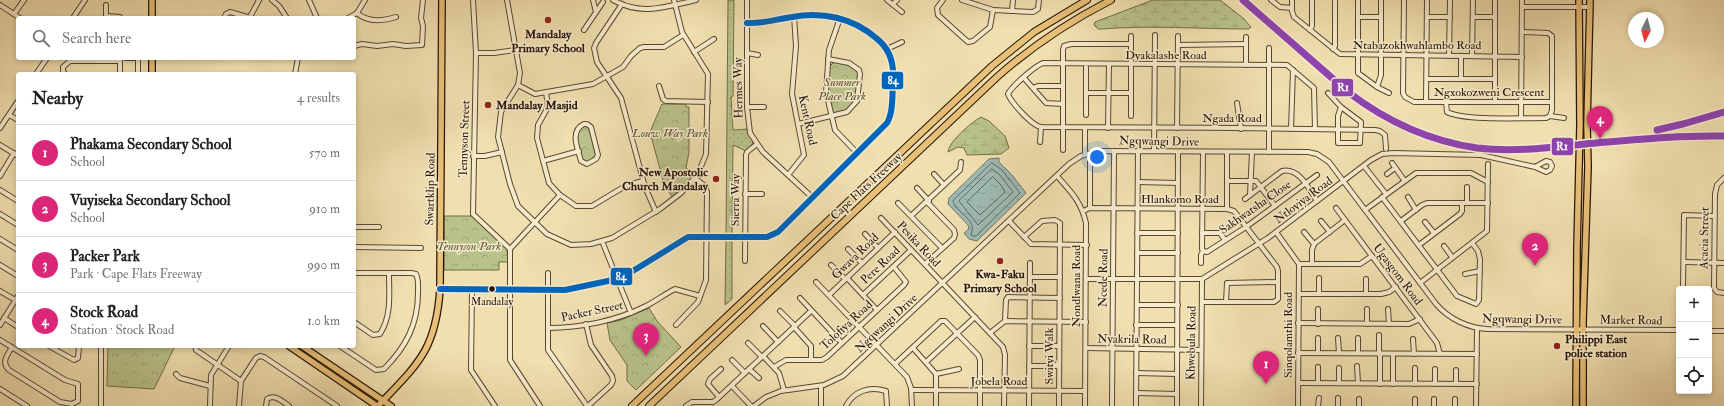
<!DOCTYPE html>
<meta charset="utf-8">
<style>
:root{--surface:#fff;--page:#f2f2f2;--text:#202124;--muted:#757577;--line:#e0e0e0;--accent:#db2777}
body{margin:0;font-family:"IM FELL Double Pica",serif;background:var(--page);color:var(--text)}
.controls{position:absolute;right:12px;bottom:12px;display:grid;overflow:hidden;border-radius:4px;box-shadow:0 2px 6px #0003}
.controls button{width:36px;height:36px;display:grid;place-items:center;padding:0;border:0;border-bottom:1px solid var(--line);background:var(--surface);color:var(--text);font:20px sans-serif}
.compass{position:absolute;left:1628px;top:12px;width:36px;height:36px;border-radius:50%;background:var(--surface);box-shadow:0 2px 6px #0003;rotate:186deg}
.you{position:absolute;left:1097px;top:157px;width:14px;height:14px;margin:-10px;border:3px solid #fff;border-radius:50%;background:#1a73e8;box-shadow:0 0 0 6px #1a73e833}
.badge{display:grid;place-items:center;width:26px;height:26px;border-radius:50%;background:var(--accent);color:#fff;font-size:13px;font-weight:700}
.pin{position:absolute;translate:-50% -33px;filter:drop-shadow(0 1px 2px #0008)}
.pin::after{content:'';position:absolute;top:21px;width:14px;height:12px;background:inherit;clip-path:polygon(0 0,100% 0,50% 100%)}
.list{margin:0;padding:0;list-style:none}
h2{display:flex;justify-content:space-between;align-items:center;height:52px;margin:0;padding:0 16px;font-size:17px}
h2 small{font-size:13px;font-weight:400;color:var(--muted)}
.list li{display:grid;grid-template-columns:26px 1fr auto;gap:12px;align-items:center;box-sizing:border-box;height:56px;padding:0 16px;border-top:1px solid var(--line)}
.list b{display:block;font-size:15px;white-space:nowrap}
.list p{margin:0;font-size:13px;white-space:nowrap;color:var(--muted)}
.list em{font-size:13px;font-style:normal;color:var(--muted)}
.icon{flex:none;width:22px;height:22px;fill:none;stroke:currentColor;stroke-width:2;stroke-linecap:round;stroke-linejoin:round}
.map{position:relative;flex:none;width:1724px;height:406px;overflow:hidden}
.search{position:absolute;background:var(--surface);box-shadow:0 2px 6px #0003;left:16px;top:16px;width:340px;height:44px;display:flex;align-items:center;gap:10px;box-sizing:border-box;padding:0 14px;border-radius:4px;color:var(--muted);font-size:15px}
.panel{position:absolute;background:var(--surface);box-shadow:0 2px 6px #0003;left:16px;top:72px;width:340px;height:276px;border-radius:4px}
.map>svg:first-child{display:block}
.grass{fill:url(#grass-dots);stroke:#706c49}
.forest{fill:url(#forest-crowns);stroke:#706c49}
.wetland{fill:url(#wetland-marsh);stroke:#706c49}
.water{fill:url(#water-ripples);stroke:#6e786f}
.lines{fill:none;stroke-linecap:round;stroke-linejoin:round}
.shore{stroke:#62685e;stroke-width:1}
.minor-casing{stroke:#584831;stroke-width:6}
.major-casing{stroke:#251507;stroke-width:8}
.highway-casing{stroke:#251507;stroke-width:8}
.minor{stroke:#f6eacb;stroke-width:4}
.major{stroke:#e8c078;stroke-width:5.5}
.highway{stroke:#e8c078;stroke-width:6}
.bus-1-casing{stroke:#f6eacb;stroke-width:9}
.bus-1{stroke:#0065bd;stroke-width:6}
.rail-1-casing{stroke:#f6eacb;stroke-width:10}
.rail-1{stroke:#8e44ad;stroke-width:7}
.poi-dot{fill:#8f2418;stroke:#f6eacb;stroke-width:1.5}
.bus-dot{fill:#251507;stroke:#f6eacb;stroke-width:1.5}
.labels{text-anchor:middle;stroke-width:3;stroke-linejoin:round;paint-order:stroke}
.bus-label{font-size:11px;fill:#251507;stroke:#f6eacb}
.poi-label{font-size:12px;font-weight:bold;fill:#251507;stroke:#f6eacb}
.street-label{font-size:12px;fill:#251507;stroke:#f6eacb}
.park-label{font-size:12px;font-style:italic;fill:#595235;stroke:#f6eacb}
.line-badge{stroke:#f6eacb;stroke-width:1.5}
.badge-label{font-size:11px;text-anchor:middle;font-weight:bold;fill:#fff}
</style>
<div class="map">
<svg width="1724" height="406" viewBox="0 0 1724 406">
<defs>
<pattern id="grass-dots" width="8" height="8" patternUnits="userSpaceOnUse"><rect width="8" height="8" fill="#bac28b"/><path d="M2 2h.1M6 6h.1" fill="none" stroke="#a0a676" stroke-width="1.8" stroke-linecap="round"/></pattern>
<pattern id="forest-crowns" width="20" height="18" patternUnits="userSpaceOnUse"><rect width="20" height="18" fill="#bac28b"/><path d="M2 6a3 3 0 1 1 6 0M12 15a3 3 0 1 1 6 0" fill="none" stroke="#a0a676"/></pattern>
<pattern id="wetland-marsh" width="20" height="14" patternUnits="userSpaceOnUse"><rect width="20" height="14" fill="#bac28b"/><path d="M1 5h8M5 5V1M11 12h8M15 12V8" fill="none" stroke="#a0a676"/></pattern>
<pattern id="water-ripples" width="26" height="14" patternUnits="userSpaceOnUse"><rect width="26" height="14" fill="#9ebab4"/><path d="M2 4q2-2 4 0t4 0M15 11q2-2 4 0t4 0" fill="none" stroke="#889f99"/></pattern>
</defs>
<rect width="100%" height="100%" fill="#f1dfaf"/>
<filter id="stains"><feTurbulence type="fractalNoise" baseFrequency=".005" numOctaves="4"/><feColorMatrix values="0 0 0 0 .2 0 0 0 0 .09 0 0 0 0 .02 0 0 0 .5 -.17"/></filter>
<radialGradient id="worn" r=".72"><stop offset=".6" stop-color="#630" stop-opacity="0"/><stop offset="1" stop-color="#630" stop-opacity=".3"/></radialGradient>
<g class="grass">
<path d="M728 0H734L733 96 731 97 733 130 748 129 753 143 746 151 733 145 732 234H726Z"/>
<path d="M726 238H732V299L725 305Z"/>
</g>
<g class="forest">
<path d="M834 62 848 65 858 71V74L855 101 848 110 834 113C825 101 828 80 830 66Z"/>
<path d="M662 104H686V107H689V152L686 168 695 173 683 188 672 197 664 184 650 132Z"/>
<path d="M586 125 589 128 596 157 588 162 582 161 576 136 581 127Z"/>
<path d="M444 216H472L507 249 508 262H499V270H444Z"/>
<path d="M649 308 657 321 681 347 636 390 627 381V365L610 340 607 323 621 320Z"/>
<path d="M108 346H175L154 389 107 386Z"/>
</g>
<g class="wetland">
<path d="M1153 0H1220L1243 18 1251 27 1249 29C1200 29 1151 25 1102 29H1098L1094 25 1095 22Z"/>
<path d="M981 117 989 121 1005 136 1009 148 1001 154 967 155 964 148 958 147 948 152C949 141 972 122 981 117Z"/>
</g>
<path class="water" d="M999 158V162L1012 175 1026 193 977 241 969 239 964 233 969 229 968 225 948 204 949 198 989 159Z"/>
<g class="lines">
<g class="shore">
<path d="M992 163 1002 170 1020 193 976 236H972L971 234C978 220 956 213 953 201Z"/>
<path d="M992 169 999 174 1013 192 978 225 959 201Z"/>
<path d="M993 177 1001 185 1005 192 980 215 967 202Z"/>
</g>
<g class="minor-casing">
<g id="minor">
<path d="M272 0 279 6 287 18"/>
<path d="M309 0 317 18"/>
<path d="M473 0 476 53 473 214 510 249"/>
<path d="M507 0 520 73 518 85 501 112 498 137 510 184 518 206 547 234 571 245 591 244 612 238 660 209 681 193 698 174 706 154 708 74 682 32 674 0"/>
<path d="M593 0 596 12"/>
<path d="M613 0C642 16 665 7 696 0"/>
<path d="M747 0V107L750 133 763 152 813 198"/>
<path d="M887 0 902 12"/>
<path d="M943 0 937 8 938 15 968 42 973 41 990 27 993 10"/>
<path d="M962 0 993 10 1033 12 1038 9 1039 0"/>
<path d="M1271 0 1280 7 1292 8"/>
<path d="M1292 0V11L1294 17 1340 54 1522 57"/>
<path d="M1358 0V73L1377 87 1389 93"/>
<path d="M1404 0 1403 93 1405 97 1414 102H1551"/>
<path d="M622 4 596 43 594 48 597 62 621 98 645 187 656 212"/>
<path d="M893 4 897 0"/>
<path d="M0 5 20 18"/>
<path d="M1522 7H1590"/>
<path d="M1012 11 1013 0"/>
<path d="M357 13C368 23 383 21 396 17"/>
<path d="M14 14 24 0"/>
<path d="M106 16V5"/>
<path d="M250 17 259 0"/>
<path d="M1358 17H1381"/>
<path d="M1427 17H1450"/>
<path d="M1473 17H1495"/>
<path d="M73 18 85 0"/>
<path d="M106 18V16L120 17"/>
<path d="M224 18 226 14 230 12 251 18"/>
<path d="M348 18 357 13 365 0"/>
<path d="M840 18 829 50 826 92 835 130 857 153"/>
<path d="M584 30 603 2"/>
<path d="M1310 30 1312 26V0"/>
<path d="M1178 45 1246 44"/>
<path d="M354 46 362 44 377 46 393 44 406 46 422 45 423 26 421 18 423 0"/>
<path d="M887 49 902 42"/>
<path d="M1333 49 1335 46V0"/>
<path d="M694 52 714 39"/>
<path d="M476 53H494L516 50"/>
<path d="M747 53 758 55"/>
<path d="M1449 56 1450 0"/>
<path d="M1472 56 1473 0"/>
<path d="M126 58H138V74"/>
<path d="M1131 64V36"/>
<path d="M1246 65V37"/>
<path d="M1131 67V116"/>
<path d="M36 74 47 58"/>
<path d="M65 74 63 71V67L70 61H120"/>
<path d="M120 74V58"/>
<path d="M295 74 298 58"/>
<path d="M1024 78 1046 103 1063 104"/>
<path d="M1427 79H1495"/>
<path d="M1461 79V56"/>
<path d="M518 85 535 94 593 84 623 67 631 56 640 48 644 47H664L683 35"/>
<path d="M659 86 663 99 666 101 708 102"/>
<path d="M1377 87 1381 75V0"/>
<path d="M1033 88 1038 86H1063"/>
<path d="M546 92 548 107 538 125 537 138 549 183 560 195 576 206H592L627 185 643 181"/>
<path d="M1086 93H1131"/>
<path d="M1328 93 1341 107 1361 122 1360 143H1338V116L1341 107"/>
<path d="M1426 102 1427 0"/>
<path d="M1446 102 1447 112C1464 121 1524 118 1546 118L1550 116 1552 110V36L1548 33 1522 32"/>
<path d="M1495 102V0"/>
<path d="M1237 103 1241 129"/>
<path d="M747 107H764"/>
<path d="M9 115 18 120"/>
<path d="M1086 115V67"/>
<path d="M1550 116 1564 118"/>
<path d="M1521 118 1522 0"/>
<path d="M584 124H587L591 127 598 155 596 159 587 164 581 161C578 149 569 131 584 124Z"/>
<path d="M798 124 847 112 857 101 860 74 859 70 849 63 828 59"/>
<path d="M0 128 18 101"/>
<path d="M1085 128V154"/>
<path d="M1108 128 1109 64"/>
<path d="M1177 128 1178 36"/>
<path d="M1291 129 1293 70"/>
<path d="M1315 129 1314 88 1287 65 1043 63C1035 66 1012 86 1008 94 1011 102 1032 126 1041 127 1152 127 1264 128 1375 130L1380 131 1385 135 1386 149"/>
<path d="M1040 142 1041 127"/>
<path d="M0 145 18 156"/>
<path d="M1063 150V50L1064 46 1071 44H1131"/>
<path d="M1154 151 1155 35"/>
<path d="M1269 152V48"/>
<path d="M473 156H485L502 152"/>
<path d="M543 161 579 151"/>
<path d="M1392 163 1404 180"/>
<path d="M1364 166 1386 194"/>
<path d="M934 174 944 185"/>
<path d="M1387 174 1395 168"/>
<path d="M788 175 804 155 792 94 796 46 794 16"/>
<path d="M0 176 14 153"/>
<path d="M1057 176C1071 192 1081 201 1086 223L1085 406"/>
<path d="M1724 178 1717 185 1715 194 1714 288 1717 292 1724 293"/>
<path d="M1227 181H1256L1275 206"/>
<path d="M1138 182 1178 183"/>
<path d="M1467 187V203"/>
<path d="M917 188 929 201"/>
<path d="M0 190 18 201"/>
<path d="M745 194H762"/>
<path d="M1250 195 1252 152"/>
<path d="M1382 197 1457 296 1476 304 1479 300 1480 259 1478 251 1472 243"/>
<path d="M1408 197 1416 210"/>
<path d="M1245 199 1282 171C1299 167 1309 189 1317 201"/>
<path d="M898 203 942 248"/>
<path d="M1090 208V162"/>
<path d="M1336 208 1437 343 1440 354"/>
<path d="M1227 209V152"/>
<path d="M1365 210 1416 173H1471L1488 182"/>
<path d="M1083 211 1090 208 1227 209 1234 211 1277 267 1278 271V299L1274 302H1202"/>
<path d="M0 214 18 225"/>
<path d="M912 215 960 170 961 162"/>
<path d="M881 218 1003 347 1005 355 1004 406"/>
<path d="M1009 221 1031 244 1087 245"/>
<path d="M1321 221 1330 232"/>
<path d="M1401 221 1422 205 1427 203H1488"/>
<path d="M1425 222 1434 233"/>
<path d="M354 227H379"/>
<path d="M1276 232 1299 264"/>
<path d="M1304 232 1314 244"/>
<path d="M1137 233H1178"/>
<path d="M1202 233H1220L1225 240"/>
<path d="M865 234 878 248"/>
<path d="M1024 237 1042 221 1055 220 1060 223 1059 406"/>
<path d="M0 239 18 250"/>
<path d="M602 241 631 313"/>
<path d="M1419 245 1460 214 1462 211V203"/>
<path d="M1444 246 1452 257"/>
<path d="M354 247 421 248"/>
<path d="M848 249 862 263"/>
<path d="M1203 251 1207 252 1246 227 1317 175"/>
<path d="M1137 253H1178"/>
<path d="M745 261 746 155 747 152 757 144"/>
<path d="M1684 262 1724 263"/>
<path d="M1201 263V255L1203 251 1202 249 1203 152"/>
<path d="M1312 263V250L1314 244 1345 220"/>
<path d="M925 264 954 238 955 234 954 230 927 202"/>
<path d="M1299 264H1360L1372 256"/>
<path d="M0 265 18 276"/>
<path d="M831 265 845 279"/>
<path d="M548 273V350L587 406"/>
<path d="M1465 274 1480 271"/>
<path d="M1030 277H1060"/>
<path d="M847 278 877 310"/>
<path d="M1086 279H1202L1268 238 1371 160 1382 154 1393 153 1481 155 1535 167 1546 172 1550 170 1552 166 1550 162 1546 161 1535 167"/>
<path d="M816 282 907 377 911 388 912 406"/>
<path d="M1420 283 1487 231 1488 164"/>
<path d="M440 289 565 290 608 281 628 274 688 237H767L778 232 887 123C894 111 892 91 893 78 894 61 889 48 876 38 853 18 822 11 792 17 777 19 763 24 747 23"/>
<path d="M1683 289 1684 215 1714 216"/>
<path d="M472 290 471 370 495 406"/>
<path d="M0 291 17 301"/>
<path d="M1299 294H1381L1389 292 1396 287"/>
<path d="M1319 294V278"/>
<path d="M1366 294V279"/>
<path d="M829 295 895 232"/>
<path d="M863 295 911 250"/>
<path d="M800 298 842 343"/>
<path d="M1226 302 1227 283 1278 282"/>
<path d="M1137 305H1178"/>
<path d="M1367 309V324"/>
<path d="M1388 309 1389 324"/>
<path d="M780 311 795 326"/>
<path d="M4 318 18 327"/>
<path d="M1005 321 1006 300 1008 297 1060 298"/>
<path d="M354 322 373 335 380 334C392 315 389 294 389 273"/>
<path d="M1298 323 1409 324 1420 319"/>
<path d="M586 324 591 345 612 376 613 381 611 385 588 406"/>
<path d="M1318 324V309"/>
<path d="M0 325 18 296"/>
<path d="M676 325 698 302 706 280 707 192 705 186 695 178"/>
<path d="M1136 325H1177"/>
<path d="M763 326 778 342"/>
<path d="M794 327 811 346V360"/>
<path d="M548 328C580 328 616 321 646 306 656 301 665 294 675 289L700 296"/>
<path d="M1709 331H1724"/>
<path d="M990 333 1005 321 1086 322"/>
<path d="M1338 338 1339 353"/>
<path d="M1358 338V353"/>
<path d="M1413 339 1414 354"/>
<path d="M0 340 65 380 78 384V401L72 404 60 402 9 370C1 362 7 356 12 347"/>
<path d="M748 343 762 357"/>
<path d="M49 346 74 360 78 358 79 346"/>
<path d="M101 346V406"/>
<path d="M195 346 196 350 241 381"/>
<path d="M340 346 376 370 384 369C406 347 418 324 418 293 418 287 419 280 416 274L411 273H354"/>
<path d="M1029 346H1059"/>
<path d="M913 348 936 374V406"/>
<path d="M1086 348 1201 350"/>
<path d="M1298 353 1477 354"/>
<path d="M1318 353V338"/>
<path d="M1379 354V335"/>
<path d="M1393 354V384"/>
<path d="M763 356 779 373 784 390"/>
<path d="M732 360 745 373"/>
<path d="M926 362 975 317"/>
<path d="M895 364 941 321H945L978 355 980 360V406"/>
<path d="M1029 366H1059"/>
<path d="M1357 366 1358 383"/>
<path d="M774 367 786 360H822L827 357 904 285 906 282 894 267"/>
<path d="M1318 367V383"/>
<path d="M1339 368V383"/>
<path d="M1415 368V384"/>
<path d="M749 369 759 378"/>
<path d="M1435 369V384"/>
<path d="M1456 370V384"/>
<path d="M1136 373 1177 374 1178 152"/>
<path d="M176 374 180 378 210 386"/>
<path d="M936 374 959 369"/>
<path d="M1298 383 1477 384"/>
<path d="M1380 384V354"/>
<path d="M732 386 751 406"/>
<path d="M821 386V406"/>
<path d="M0 389 27 406"/>
<path d="M912 390 1085 391"/>
<path d="M1136 393 1177 394V406"/>
<path d="M1177 394V374"/>
<path d="M719 397 708 384 710 379 721 369"/>
<path d="M1434 399V406"/>
<path d="M210 406 211 375 229 346"/>
<path d="M239 406 241 381 256 358 260 356 264 357 337 406"/>
<path d="M266 406 267 399C275 394 282 401 289 406"/>
<path d="M540 406 510 360V249L560 195"/>
<path d="M686 406 692 402H713L716 400 811 311"/>
<path d="M754 406 766 397 781 391 824 385 843 376 1069 164 1081 156 1099 151 1308 152 1317 154 1329 162 1436 304C1449 319 1468 328 1487 329L1679 330"/>
<path d="M846 406C854 391 869 386 886 391L887 406"/>
<path d="M1029 406 1030 263"/>
<path d="M1112 406 1114 151"/>
<path d="M1136 406 1138 151"/>
<path d="M1201 406 1202 279"/>
<path d="M1298 406 1299 264"/>
<path d="M1318 406 1319 398"/>
<path d="M1338 406V398"/>
<path d="M1359 406V399"/>
<path d="M1415 406V399"/>
<path d="M1455 406V399"/>
<path d="M1476 406 1477 329"/>
</g>
</g>
<g class="major-casing">
<g id="major">
<path d="M152 0V18"/>
<path d="M152 74V58"/>
<path d="M289 346 377 406"/>
<path d="M302 346 391 406"/>
<path d="M378 406C418 364 436 350 440 289L442 0"/>
<path d="M1576 406 1577 248 1580 125 1579 0"/>
<path d="M1583 406V322L1588 167 1587 125 1590 0"/>
</g>
</g>
<g class="highway-casing">
<g id="highway">
<path d="M632 406 992 66 1034 32 1087 0"/>
<path d="M649 406 997 77C1032 46 1070 21 1111 0"/>
</g>
</g>
<use href="#minor" class="minor"/>
<use href="#major" class="major"/>
<use href="#highway" class="highway"/>
<g class="bus-1-casing">
<path id="bus-1" d="M440 289 565 290 608 281 628 274 688 237H767L778 232 887 123C894 111 892 91 893 78 894 61 889 48 876 38 853 18 822 11 792 17 777 19 763 24 747 23"/>
</g>
<use href="#bus-1" class="bus-1"/>
<g class="rail-1-casing">
<g id="rail-1">
<path d="M1243 0 1348 92C1386 121 1429 141 1477 148 1513 152 1549 148 1585 144 1632 140 1677 135 1724 136"/>
<path d="M1657 130 1683 124 1724 112"/>
</g>
</g>
<use href="#rail-1" class="rail-1"/>
</g>
<g class="poi-dot">
<circle cx="548" cy="20" r="4"/>
<circle cx="488" cy="105" r="4"/>
<circle cx="716" cy="179" r="4"/>
<circle cx="1000" cy="261" r="4"/>
<circle cx="1557" cy="346" r="4"/>
</g>
<circle class="bus-dot" cx="492" cy="289" r="3.5"/>
<g class="labels">
<g class="bus-label">
<text x="492" y="305">Mandalay</text>
</g>
<g class="poi-label">
<text x="548" y="38">Mandalay<tspan x="548" dy="14">Primary School</tspan></text>
<text x="496" y="109" text-anchor="start">Mandalay Masjid</text>
<text x="708" y="176" text-anchor="end">New Apostolic<tspan x="708" dy="14">Church Mandalay</tspan></text>
<text x="1000" y="278">Kwa-Faku<tspan x="1000" dy="14">Primary School</tspan></text>
<text x="1565" y="343" text-anchor="start">Philippi East<tspan x="1565" dy="14">police station</tspan></text>
</g>
<g class="street-label">
<text x="1417" y="49">Ntabazokhwahlambo Road</text>
<text x="1166" y="59">Dyakalashe Road</text>
<text transform="translate(738 88) rotate(-91)" y="4">Hermes Way</text>
<text x="1489" y="96">Ngxokozweni Crescent</text>
<text x="1232" y="122">Ngada Road</text>
<text transform="translate(808 120) rotate(78)" y="4">Kent Road</text>
<text transform="translate(464 139) rotate(-88)" y="4">Tennyson Street</text>
<text transform="translate(1159 141) rotate(1)" y="4">Ngqwangi Drive</text>
<text transform="translate(866 186) rotate(-43)" y="4">Cape Flats Freeway</text>
<text transform="translate(430 189) rotate(-89)" y="4">Swartklip Road</text>
<text x="1180" y="203">Hlankomo Road</text>
<text transform="translate(735 200) rotate(-90)" y="4">Sierra Way</text>
<text transform="translate(1303 200) rotate(-37)" y="4">Ntloyiya Road</text>
<text transform="translate(1255 207) rotate(-35)" y="4">Sakhwatsha Close</text>
<text transform="translate(1704 238) rotate(-89)" y="4">Acacia Street</text>
<text transform="translate(919 244) rotate(47)" y="4">Pesika Road</text>
<text transform="translate(855 256) rotate(-44)" y="4">Gwava Road</text>
<text transform="translate(880 265) rotate(-43)" y="4">Pere Road</text>
<text transform="translate(1398 274) rotate(53)" y="4">Ugasgom Road</text>
<text transform="translate(1103 278) rotate(-89)" y="4">Ncede Road</text>
<text transform="translate(1076 286) rotate(-90)" y="4">Nondlwana Road</text>
<text transform="translate(592 311) rotate(-12)" y="4">Packer Street</text>
<text transform="translate(1522 319) rotate(1)" y="4">Ngqwangi Drive</text>
<text transform="translate(1631 320) rotate(1)" y="4">Market Road</text>
<text transform="translate(886 323) rotate(-43)" y="4">Ngqwangi Drive</text>
<text transform="translate(846 325) rotate(-43)" y="4">Tolofiya Road</text>
<text transform="translate(1288 335) rotate(-90)" y="4">Sinqolamthi Road</text>
<text transform="translate(1132 339) rotate(1)" y="4">Nyakrila Road</text>
<text transform="translate(1191 343) rotate(-89)" y="4">Khwebula Road</text>
<text transform="translate(1049 356) rotate(-90)" y="4">Swityi Walk</text>
<text x="999" y="385">Jobela Road</text>
</g>
<g class="park-label">
<text x="842" y="86">Summer<tspan x="842" dy="14">Place Park</tspan></text>
<text x="670" y="137">Louw Way Park</text>
<text x="469" y="250">Tennyson Park</text>
</g>
</g>
<g class="line-badge">
<rect x="881" y="71" width="23" height="19" rx="4" fill="#0065bd"/>
<rect x="1331" y="78" width="23" height="19" rx="4" fill="#8e44ad"/>
<rect x="1551" y="137" width="23" height="19" rx="4" fill="#8e44ad"/>
<rect x="610" y="267" width="23" height="19" rx="4" fill="#0065bd"/>
</g>
<g class="badge-label">
<text x="893" y="84">84</text>
<text x="1343" y="91">R1</text>
<text x="1562" y="150">R1</text>
<text x="621" y="280">84</text>
</g>
<rect width="100%" height="100%" filter="url(#stains)"/>
<rect width="100%" height="100%" fill="url(#worn)"/>
</svg>
<div class="controls">
<button>+</button>
<button>−</button>
<button><svg class="icon" aria-label="locate" viewBox="0 0 24 24"><circle cx="12" cy="12" r="6"/><path d="M12 2v4M12 18v4M2 12h4M18 12h4"/></svg></button>
</div>
<svg class="compass" viewBox="-18 -18 36 36"><path d="M0-13l5 13h-10z" fill="#e53935"/><path d="M0 13l5-13h-10z" fill="#757577"/></svg>
<div class="you"></div>
<div class="pin badge" style="left:1266px;top:384px">1</div>
<div class="pin badge" style="left:1535px;top:266px">2</div>
<div class="pin badge" style="left:646px;top:356px">3</div>
<div class="pin badge" style="left:1600px;top:139px">4</div>
<div class="search"><svg class="icon" aria-label="search" viewBox="0 0 24 24"><circle cx="10" cy="10" r="6"/><path d="M15 15l6 6"/></svg>Search here</div>
<section class="panel">
<h2>Nearby<small>4 results</small></h2>
<ul class="list">
<li><span class="badge">1</span><div><b>Phakama Secondary School</b><p>School</p></div><em>570 m</em></li>
<li><span class="badge">2</span><div><b>Vuyiseka Secondary School</b><p>School</p></div><em>910 m</em></li>
<li><span class="badge">3</span><div><b>Packer Park</b><p>Park · Cape Flats Freeway</p></div><em>990 m</em></li>
<li><span class="badge">4</span><div><b>Stock Road</b><p>Station · Stock Road</p></div><em>1.0 km</em></li>
</ul>
</section>
</div>
